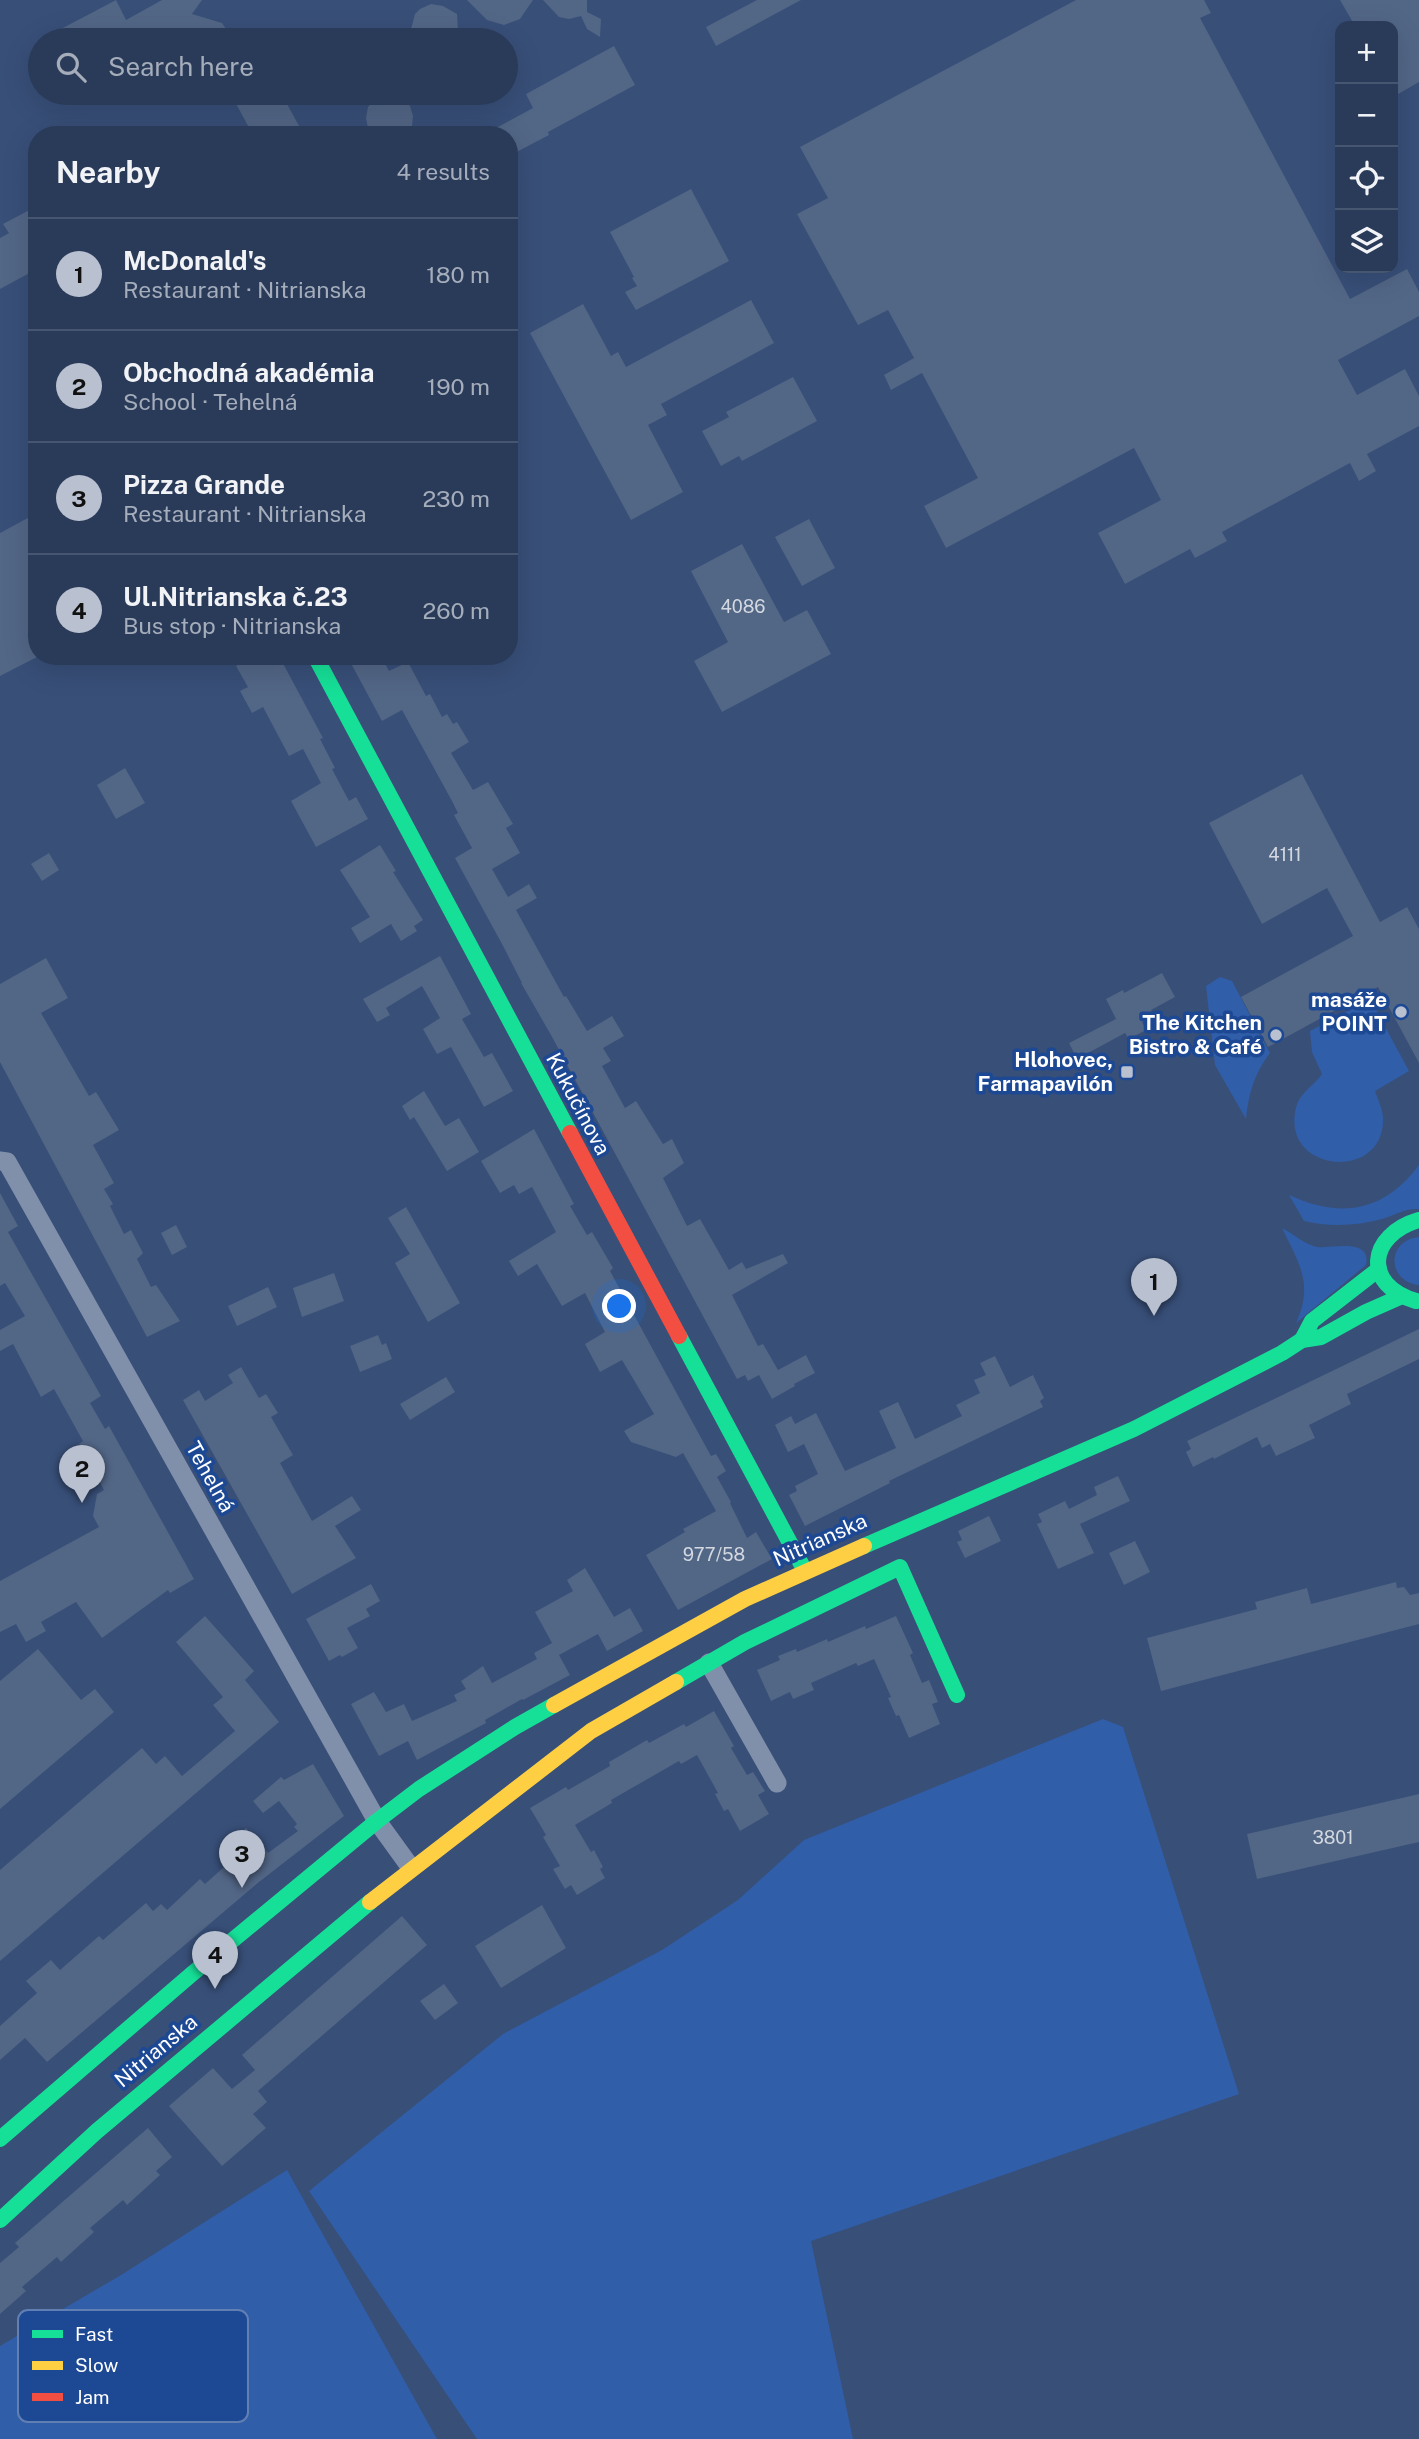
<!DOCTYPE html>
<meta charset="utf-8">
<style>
:root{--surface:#2a3b5a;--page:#324260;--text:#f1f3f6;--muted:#a5adbb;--line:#465570;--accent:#b9c1d0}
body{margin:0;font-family:"Public Sans",sans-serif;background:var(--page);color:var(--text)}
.controls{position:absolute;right:21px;top:21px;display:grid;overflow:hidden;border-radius:14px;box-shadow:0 7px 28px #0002}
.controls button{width:63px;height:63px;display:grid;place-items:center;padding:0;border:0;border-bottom:2px solid var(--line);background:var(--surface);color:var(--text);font:35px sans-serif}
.you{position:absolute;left:620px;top:1307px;width:24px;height:24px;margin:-18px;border:5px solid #fff;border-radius:50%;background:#1a73e8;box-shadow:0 0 0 10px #1a73e833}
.badge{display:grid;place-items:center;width:46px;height:46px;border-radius:50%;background:var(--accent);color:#111;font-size:23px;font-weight:700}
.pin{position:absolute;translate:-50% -58px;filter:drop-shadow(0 2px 4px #0008)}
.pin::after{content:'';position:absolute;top:37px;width:24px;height:21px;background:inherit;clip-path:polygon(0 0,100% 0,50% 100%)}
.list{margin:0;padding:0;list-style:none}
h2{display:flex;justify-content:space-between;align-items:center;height:91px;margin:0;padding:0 28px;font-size:30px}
h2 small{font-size:23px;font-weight:400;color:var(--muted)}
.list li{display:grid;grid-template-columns:46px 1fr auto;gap:21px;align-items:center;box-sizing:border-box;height:112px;padding:0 28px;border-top:2px solid var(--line)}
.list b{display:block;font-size:26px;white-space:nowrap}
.list p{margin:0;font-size:23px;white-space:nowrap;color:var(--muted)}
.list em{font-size:23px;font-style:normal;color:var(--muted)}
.icon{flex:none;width:38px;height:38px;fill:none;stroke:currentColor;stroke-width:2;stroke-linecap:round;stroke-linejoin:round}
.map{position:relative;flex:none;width:1419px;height:2439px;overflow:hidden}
.search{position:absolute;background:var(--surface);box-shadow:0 7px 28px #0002;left:28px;top:28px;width:490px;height:77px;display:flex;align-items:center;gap:18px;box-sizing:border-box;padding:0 24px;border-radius:38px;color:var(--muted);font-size:26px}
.panel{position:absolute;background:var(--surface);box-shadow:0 7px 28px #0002;left:28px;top:126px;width:490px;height:539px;border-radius:28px}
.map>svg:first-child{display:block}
.green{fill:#315ea9}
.building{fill:#526686}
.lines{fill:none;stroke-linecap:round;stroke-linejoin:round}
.street{stroke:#8090ab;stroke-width:19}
.fast{stroke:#16e098;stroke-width:16}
.slow{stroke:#ffcf43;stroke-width:16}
.jam{stroke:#f24e42;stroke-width:16}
.poi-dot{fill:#b9c1d0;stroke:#1d4893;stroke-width:2.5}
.labels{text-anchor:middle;stroke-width:7;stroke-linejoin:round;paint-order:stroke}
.number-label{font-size:18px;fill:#d4d9e1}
.poi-label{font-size:21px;font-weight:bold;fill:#fff;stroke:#1d4893;text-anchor:end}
.street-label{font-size:21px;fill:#fff;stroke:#1d4893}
.key{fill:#1d4893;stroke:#617fb3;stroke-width:2}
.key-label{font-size:19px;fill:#fff}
</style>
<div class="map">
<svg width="1419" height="2439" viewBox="0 0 1419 2439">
<rect width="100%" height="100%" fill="#384f78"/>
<g class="green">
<path d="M1220 977 1232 981 1270 1053C1254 1074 1249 1093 1246 1119L1215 1065 1206 986Z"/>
<path d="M1378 995 1375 1008 1409 1071 1375 1091C1378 1100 1382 1107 1383 1117 1386 1183 1280 1173 1296 1108 1300 1092 1313 1087 1322 1074L1312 1052 1310 1031Z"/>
<path d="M1419 1165V1209C1405 1208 1395 1215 1382 1219 1357 1226 1329 1227 1304 1221L1289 1195C1341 1219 1384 1212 1419 1165Z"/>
<path d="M1282 1228C1292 1233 1306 1245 1317 1247 1330 1249 1372 1237 1366 1265L1296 1323C1314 1284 1299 1263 1282 1228Z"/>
<path d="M1419 1237V1285H1418C1386 1280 1387 1240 1419 1237Z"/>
<path d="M1103 1719 1123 1727 1239 2094 811 2241 853 2439H477L309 2191 503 2034 662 1950 738 1900 804 1840Z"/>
<path d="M287 2170 437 2439H0V2346L121 2275Z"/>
</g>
<g class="building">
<path d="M116 0 126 20 162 0H202L192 14 222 23 226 29 227 40H40Z"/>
<path d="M467 0H533L520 19 504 25 487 20Z"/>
<path d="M543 0H587V12L601 19 600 37 587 29 581 16 569 19 559 17Z"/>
<path d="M757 0H801L716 46 706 27Z"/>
<path d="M1076 0H1204L1211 13 1200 18 1350 299 1407 269 1419 292V316L1338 360 1357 395 1405 369 1419 396V426L1367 454 1376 471 1359 481 1350 463 1222 532 1227 541 1195 558 1190 549 1125 584 1098 533 1161 500 1134 448 946 548 924 506 978 478 922 373 891 390 884 375 914 358 888 310 858 325 797 214 828 198 800 147Z"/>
<path d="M1340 0H1419V82L1393 97V26H1355Z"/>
<path d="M431 4 443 6 457 14 458 31 454 40H408L415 14 420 9Z"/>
<path d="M614 46 635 85 548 132 549 135 509 156V135H483L533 108 526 94Z"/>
<path d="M247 93H281L304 135H253L234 100Z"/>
<path d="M385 94 399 96 410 106 413 116 412 126 405 135H373L368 128 366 118 368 107 376 98Z"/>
<path d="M691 189 729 261 636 310 625 292 637 286 632 278 634 277 610 232Z"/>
<path d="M37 206V269L0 289V238L9 233 3 224Z"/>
<path d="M751 300 774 343 661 404 667 415 648 425 683 492 631 520 530 333 583 304 611 356 618 352 626 367Z"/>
<path d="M793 377 817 421 742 461 739 456 721 466 702 431 729 417 726 412Z"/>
<path d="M37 513V657L0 676V533Z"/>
<path d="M809 519 835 568 802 586 775 537Z"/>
<path d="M742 544 784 622 807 610 831 654 722 712 694 661 728 642 691 571Z"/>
<path d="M254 656H279L323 738 320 739 335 768 332 769 349 801 356 797 368 819 316 847 291 801 321 783 303 749 289 756 263 707 252 713 240 691 248 687 236 666Z"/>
<path d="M347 656H381L389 671 408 662 426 696 430 694 442 717 447 714 453 724 457 722 469 742 451 753 473 790 488 782 513 824 506 828 520 853 492 869 508 897 529 884 537 898 516 910 564 997 566 996 587 1031 612 1016 624 1036 603 1048 611 1061 602 1066 625 1108 636 1101 663 1144 672 1139 684 1163 663 1178 687 1226 700 1219 729 1270 742 1262 746 1269 783 1254 788 1263 732 1295 758 1346 763 1344 778 1370 806 1355 815 1373 794 1384 795 1386 772 1399 759 1375 748 1381 745 1375 737 1379 551 1035 521 983H522L502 944 455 858 472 848 454 815 458 813 452 801 402 710 382 721Z"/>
<path d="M125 768 145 803 116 819 97 785Z"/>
<path d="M1302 774 1380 922 1407 907 1419 929V1063L1378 987 1268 1047 1241 997 1353 936 1327 888 1262 924 1209 823Z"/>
<path d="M380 845 396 871 393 872 423 920 414 926 417 931 401 941 391 924 360 943 351 928 370 917 340 870Z"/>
<path d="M49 853 59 870 42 881 31 864Z"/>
<path d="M440 956 471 1014 462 1019 484 1057 492 1053 513 1091 484 1107 451 1047 437 1054 423 1029 440 1018 422 986 386 1008 390 1015 377 1022 363 999Z"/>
<path d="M46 958 68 998 41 1013 89 1096 96 1092 119 1130 93 1145 114 1183 104 1189 113 1204 110 1206 124 1234 131 1230 143 1253 137 1259 151 1287 156 1285 180 1321 147 1337 0 1062V984Z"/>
<path d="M1162 973 1175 997 1151 1010 1154 1016 1142 1022 1146 1030 1129 1039 1125 1033 1077 1059 1069 1043 1116 1019 1106 999 1123 990 1124 993Z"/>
<path d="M424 1091 445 1126 459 1118 479 1152 447 1171 414 1117 410 1120 402 1106Z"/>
<path d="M534 1129 574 1204 570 1206 587 1235 592 1232 613 1268 610 1271 711 1456 716 1454 726 1471 717 1477 731 1502 730 1503 747 1538 756 1532 772 1559 678 1610 646 1555 685 1532 683 1529 716 1511 683 1453 676 1457 631 1442 624 1431 654 1414 622 1360 600 1372 585 1344 605 1332 585 1293 562 1306 537 1264 518 1276 509 1261 556 1232 532 1187 519 1194 514 1185 500 1193 481 1161Z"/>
<path d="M0 1193 18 1226 8 1232 101 1396 90 1403 105 1429 109 1426 194 1579 170 1593 168 1590 102 1638 76 1602 41 1622 46 1631 26 1642 16 1624 0 1632V1581L99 1527 93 1516 97 1494 104 1490 79 1444 83 1441 54 1389 41 1397 13 1344 0 1351V1330L25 1316 5 1283 0 1286Z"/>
<path d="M406 1207 460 1303 428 1322 395 1263 410 1254 388 1218Z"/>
<path d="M176 1225 187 1247 172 1255 161 1233Z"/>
<path d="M334 1273 344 1301 302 1317 293 1288Z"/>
<path d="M268 1287 277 1307 237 1326 228 1306Z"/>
<path d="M1419 1329V1359L1347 1394 1351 1404 1309 1425 1315 1438 1276 1456 1270 1444 1262 1448 1257 1437 1214 1459 1213 1457 1193 1467 1186 1452 1191 1449 1187 1441Z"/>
<path d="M378 1335 382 1345 386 1343 392 1359 360 1372 350 1346Z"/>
<path d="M995 1356 1010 1387 1033 1375 1044 1398 1040 1401 1043 1407 889 1481 890 1483 805 1526 789 1495 797 1491 795 1486 818 1474 804 1444 788 1452 775 1425 791 1416 795 1424 816 1413 845 1471 896 1448 879 1411 898 1402 915 1439 962 1416 956 1405 980 1393 974 1380 986 1375 980 1363Z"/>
<path d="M241 1367 259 1398 266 1394 278 1413 271 1417 293 1455 280 1463 312 1521 352 1496 361 1510 335 1526 356 1558 292 1594 183 1400 199 1390 205 1401 233 1383 228 1375Z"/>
<path d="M446 1377 455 1392 410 1420 400 1404Z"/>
<path d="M1118 1476 1130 1501 1080 1524 1094 1553 1058 1569 1037 1524 1042 1522 1038 1514 1065 1501 1069 1509 1097 1495 1094 1487Z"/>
<path d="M989 1516 1001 1541 965 1558 957 1542 962 1540 958 1531Z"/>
<path d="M1135 1541 1150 1572 1124 1585 1109 1553Z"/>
<path d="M585 1568 614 1617 630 1608 643 1631 607 1651 598 1634 559 1655 570 1675 523 1700 522 1699 485 1720 486 1723 417 1760 408 1741 379 1756 351 1704 374 1692 386 1712 404 1704 412 1721 457 1701 454 1695 466 1689 461 1681 483 1666 492 1683 537 1659 534 1653 552 1643 557 1652 535 1612 573 1591 567 1580Z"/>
<path d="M1396 1582 1397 1588 1404 1587 1410 1595 1419 1593V1624L1161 1691 1147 1638 1257 1609 1255 1602 1307 1588 1311 1604Z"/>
<path d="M371 1584 380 1601 366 1609 370 1616 347 1628 358 1648 342 1657 340 1655 329 1661 306 1619Z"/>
<path d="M205 1616 254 1671 245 1680 279 1722 0 1961V1870L142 1748 156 1764 165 1756 182 1776 235 1731 213 1705 223 1697 176 1642Z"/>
<path d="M896 1616 913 1653 910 1655 922 1683 929 1680 938 1702 932 1704 940 1724 909 1738 899 1715 896 1716 888 1698 891 1697 874 1659 858 1666 856 1663 811 1683 814 1690 793 1699 790 1692 771 1701 757 1670 780 1660 778 1656 796 1649 797 1652 827 1639 828 1642 865 1626 866 1629Z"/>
<path d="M38 1649 81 1700 95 1689 114 1712 0 1809V1681Z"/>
<path d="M714 1711 734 1746 731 1748 747 1775 753 1772 765 1791 758 1795 769 1814 740 1831 728 1809 724 1811 715 1794 718 1793 697 1755 681 1764 679 1761 611 1800 612 1803 575 1825 591 1852 594 1850 603 1867 600 1869 605 1878 577 1895 571 1885 565 1889 553 1869 560 1866 543 1837 546 1835 530 1808 566 1787 568 1790 610 1766 609 1762 647 1740 649 1743 684 1724 686 1727Z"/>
<path d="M313 1764 344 1816 259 1882 47 2062 25 2038 0 2060V2026L37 1993 26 1981 51 1960 60 1970 99 1936 103 1940 146 1903 153 1911 161 1904 167 1910 200 1879 205 1884 233 1859 223 1848 246 1828 268 1853 298 1831 294 1827 297 1824 279 1801 263 1813 253 1801 281 1777 284 1780Z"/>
<path d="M1419 1794V1842L1257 1879 1247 1834Z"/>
<path d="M542 1905 566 1948 501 1988 475 1946Z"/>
<path d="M402 1916 427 1945 258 2091 267 2102 253 2114 266 2128 222 2166 169 2106 213 2068 232 2089 255 2070 242 2055Z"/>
<path d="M444 1984 458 2003 435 2020 420 2001Z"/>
<path d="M148 2128 172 2157 156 2171 160 2175 127 2205 123 2200 90 2228 94 2232 61 2262 57 2257 22 2287 26 2291 0 2314V2263L19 2247 15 2243Z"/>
</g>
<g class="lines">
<g class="street">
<path d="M0 1161 7 1162 377 1821 411 1868"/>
<path d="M709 1663 777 1783"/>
</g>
<g class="fast">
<path d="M315 656 570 1133"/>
<path d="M1416 1301C1362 1285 1368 1235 1419 1220"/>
<path d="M679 1336 805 1571"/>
<path d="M1302 1340 1312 1321 1379 1269"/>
<path d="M864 1546 1134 1429 1282 1353 1302 1340 1321 1337 1366 1312 1400 1297"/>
<path d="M676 1682 745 1642 900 1567 957 1695"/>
<path d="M0 2139 193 1973 377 1821 419 1789 515 1727 554 1705"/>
<path d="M0 2220 97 2131 370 1902"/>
</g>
<g class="slow">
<path d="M554 1705 745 1599 864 1546"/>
<path d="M370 1902 591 1731 676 1682"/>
</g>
<path class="jam" d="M570 1133 679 1336"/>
</g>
<g class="poi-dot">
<circle cx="1401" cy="1012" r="7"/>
<circle cx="1276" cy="1035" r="7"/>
<rect x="1120" y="1065" width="14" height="14" rx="3.5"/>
</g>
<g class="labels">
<g class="number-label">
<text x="743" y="613">4086</text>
<text x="1285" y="861">4111</text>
<text x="714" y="1561">977/58</text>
<text x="1333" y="1844">3801</text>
</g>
<g class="poi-label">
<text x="1387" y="1007">masáže<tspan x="1387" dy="24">POINT</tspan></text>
<text x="1262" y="1030">The Kitchen<tspan x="1262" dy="24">Bistro &amp; Café</tspan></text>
<text x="1113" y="1067">Hlohovec,<tspan x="1113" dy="24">Farmapavilón</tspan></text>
</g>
<g class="street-label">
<text transform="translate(578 1104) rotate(62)" y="7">Kukučínova</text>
<text transform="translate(210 1477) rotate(61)" y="7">Tehelná</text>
<text transform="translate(820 1540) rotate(-24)" y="7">Nitrianska</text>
<text transform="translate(156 2051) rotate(-40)" y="7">Nitrianska</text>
</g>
</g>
<rect x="18" y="2310" width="230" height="112" rx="10" class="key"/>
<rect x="32" y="2330" width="31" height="8" fill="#16e098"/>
<rect x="32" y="2361" width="31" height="9" fill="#ffcf43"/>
<rect x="32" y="2393" width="31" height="8" fill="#f24e42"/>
<g class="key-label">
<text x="75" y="2341">Fast</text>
<text x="75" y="2372">Slow</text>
<text x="75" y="2404">Jam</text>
</g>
</svg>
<div class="controls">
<button>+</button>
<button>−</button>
<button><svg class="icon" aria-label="locate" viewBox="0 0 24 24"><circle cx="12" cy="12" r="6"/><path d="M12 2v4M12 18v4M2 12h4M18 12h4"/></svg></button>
<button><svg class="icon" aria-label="layers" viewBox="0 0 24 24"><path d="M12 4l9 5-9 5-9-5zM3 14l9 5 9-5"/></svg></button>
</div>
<div class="you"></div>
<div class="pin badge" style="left:1154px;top:1316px">1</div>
<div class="pin badge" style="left:82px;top:1503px">2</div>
<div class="pin badge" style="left:242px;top:1888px">3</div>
<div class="pin badge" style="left:215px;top:1989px">4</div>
<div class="search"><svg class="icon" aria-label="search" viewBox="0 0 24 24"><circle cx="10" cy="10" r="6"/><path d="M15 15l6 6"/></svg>Search here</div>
<section class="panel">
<h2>Nearby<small>4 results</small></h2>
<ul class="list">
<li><span class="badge">1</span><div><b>McDonald's</b><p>Restaurant · Nitrianska</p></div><em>180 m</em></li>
<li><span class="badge">2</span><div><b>Obchodná akadémia</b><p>School · Tehelná</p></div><em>190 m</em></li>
<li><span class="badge">3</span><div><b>Pizza Grande</b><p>Restaurant · Nitrianska</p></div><em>230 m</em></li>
<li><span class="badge">4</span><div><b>Ul.Nitrianska č.23</b><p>Bus stop · Nitrianska</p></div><em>260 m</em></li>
</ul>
</section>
</div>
